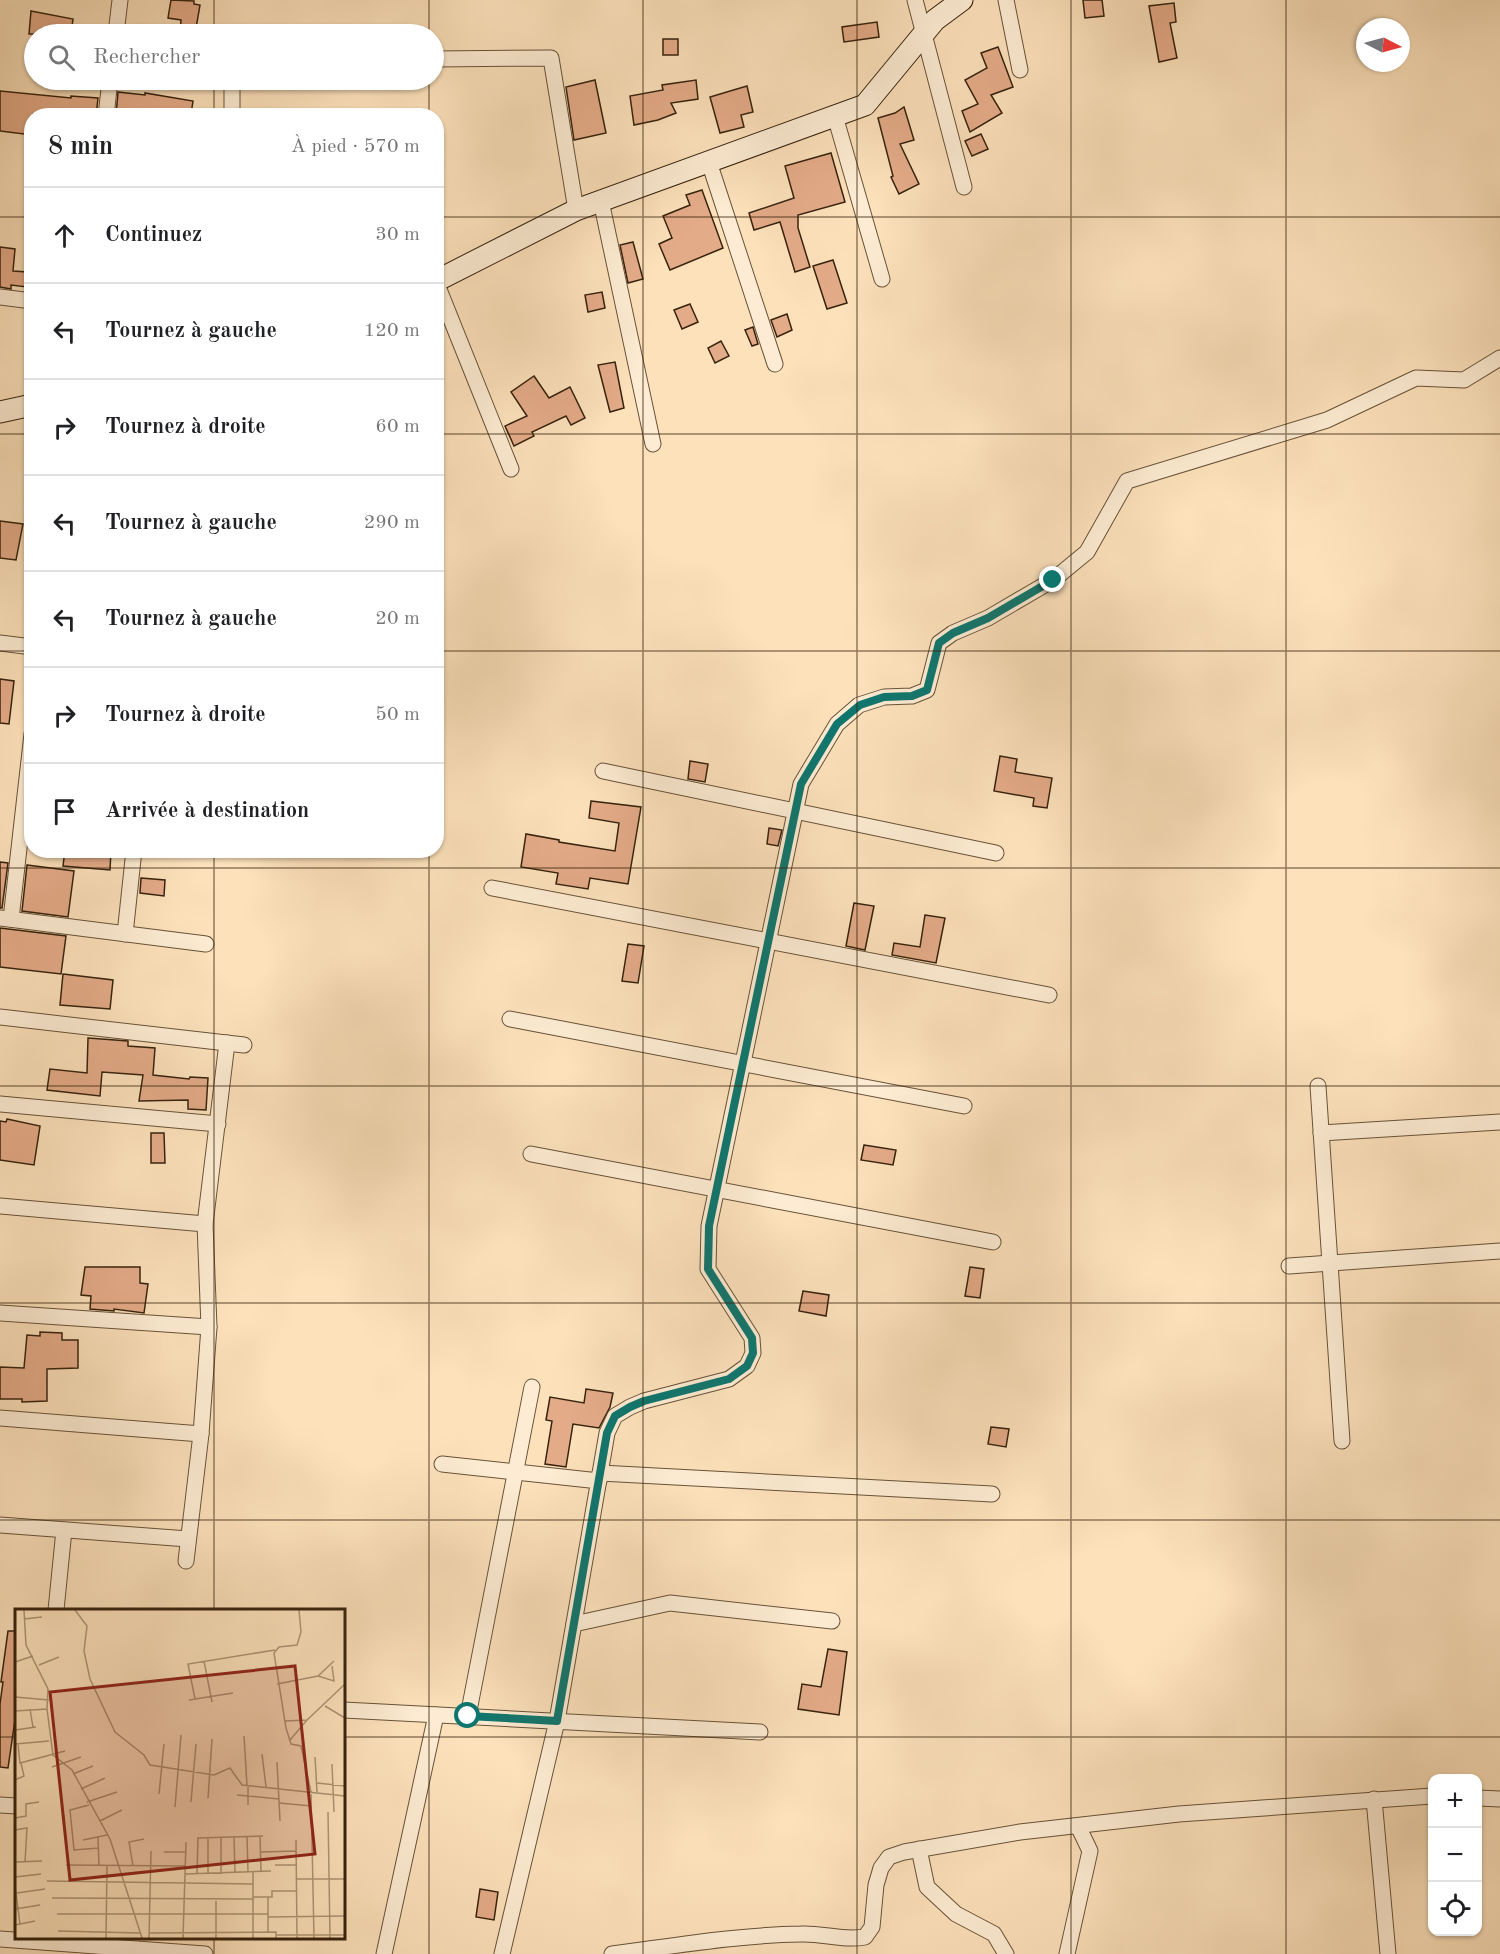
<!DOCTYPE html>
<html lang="fr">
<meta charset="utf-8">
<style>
:root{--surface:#fff;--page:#f2f2f2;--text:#202124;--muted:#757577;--line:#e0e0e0}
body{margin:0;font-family:"Old Standard TT",serif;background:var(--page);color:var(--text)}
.controls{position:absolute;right:18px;bottom:18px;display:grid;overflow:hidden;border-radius:12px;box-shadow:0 2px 4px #0004}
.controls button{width:54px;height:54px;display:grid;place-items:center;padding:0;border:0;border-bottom:2px solid var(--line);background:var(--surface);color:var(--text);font:30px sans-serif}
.compass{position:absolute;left:1356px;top:18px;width:54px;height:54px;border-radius:50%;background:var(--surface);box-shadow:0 2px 4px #0004;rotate:96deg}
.stop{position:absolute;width:18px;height:18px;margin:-14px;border:4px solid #0f766e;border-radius:50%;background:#fff}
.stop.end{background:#0f766e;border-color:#fff;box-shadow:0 2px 6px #0008}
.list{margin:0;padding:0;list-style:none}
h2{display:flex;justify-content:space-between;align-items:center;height:78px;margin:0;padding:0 24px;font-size:26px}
h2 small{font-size:20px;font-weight:400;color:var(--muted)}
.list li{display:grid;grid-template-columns:39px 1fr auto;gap:18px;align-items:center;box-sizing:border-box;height:96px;padding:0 24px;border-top:2px solid var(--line)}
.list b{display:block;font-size:22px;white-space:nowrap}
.list em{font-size:20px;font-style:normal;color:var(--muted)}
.icon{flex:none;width:33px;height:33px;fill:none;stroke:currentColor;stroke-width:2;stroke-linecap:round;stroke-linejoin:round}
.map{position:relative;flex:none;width:1500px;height:1954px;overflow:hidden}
.search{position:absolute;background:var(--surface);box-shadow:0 2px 4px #0004;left:24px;top:24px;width:420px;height:66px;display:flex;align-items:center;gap:15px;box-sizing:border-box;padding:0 21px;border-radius:33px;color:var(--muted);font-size:22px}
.panel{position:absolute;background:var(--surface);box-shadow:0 2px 4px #0004;left:24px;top:108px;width:420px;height:750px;border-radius:24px}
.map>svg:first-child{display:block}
.building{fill:#e4ab88;stroke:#36220d;stroke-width:1.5}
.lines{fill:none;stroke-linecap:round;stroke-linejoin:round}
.street-casing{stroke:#685238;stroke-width:17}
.secondary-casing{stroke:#36220d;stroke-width:23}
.street{stroke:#fdecd3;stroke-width:15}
.secondary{stroke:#fdecd3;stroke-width:21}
.route{stroke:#0f766e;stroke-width:8}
.grid{fill:none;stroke:#36220d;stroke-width:1.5;stroke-opacity:0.55}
.inset-road{fill:none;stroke:#ad9575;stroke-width:1.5}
.view{fill:#8f2418;fill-opacity:0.15;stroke:#8f2418;stroke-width:3}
.inset-edge{fill:none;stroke:#36220d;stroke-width:3}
</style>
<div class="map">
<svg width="1500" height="1954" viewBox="0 0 1500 1954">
<rect width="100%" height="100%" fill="#fce1bb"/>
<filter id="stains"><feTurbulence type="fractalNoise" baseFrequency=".00333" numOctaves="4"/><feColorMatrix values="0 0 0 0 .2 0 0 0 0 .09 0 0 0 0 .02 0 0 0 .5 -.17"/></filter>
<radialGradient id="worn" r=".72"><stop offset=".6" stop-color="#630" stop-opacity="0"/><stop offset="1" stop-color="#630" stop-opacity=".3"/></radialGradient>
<g class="building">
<path d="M171 0 194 1V4L200 5 195 34H180L181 20 168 18Z"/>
<path d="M1083 0H1102L1104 16 1085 18Z"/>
<path d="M1174 3 1176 22 1170 23 1177 58 1159 62 1149 6Z"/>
<path d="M31 11 73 19 71 34H29Z"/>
<path d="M877 22 879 37 844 42 842 27Z"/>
<rect x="663" y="39" width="15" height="16"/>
<path d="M998 47 1013 87 991 95 1002 113 970 132 962 111 978 104 965 80 987 68 981 53Z"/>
<path d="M595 80 606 133 574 140 566 87Z"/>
<path d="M696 80 698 99 671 103 676 113 658 120 634 125 630 96 663 90 662 85Z"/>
<path d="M747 86 753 112 741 115 744 127 720 133 710 97Z"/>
<path d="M0 91 71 98V96L98 98 96 116 33 114 32 116V135L0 131Z"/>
<path d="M118 92 145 95V93L193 101 191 114 116 116Z"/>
<path d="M904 107 914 140 900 144 919 184 899 194 891 177 893 176 878 118 895 113Z"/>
<path d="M981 134 988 149 972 156 965 141Z"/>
<path d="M831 153 845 202 798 215V228L810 267 795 272 780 222 754 230 749 213 794 198 785 166Z"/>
<path d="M702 190 723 248 670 270 659 244 672 238 663 216 690 205 686 195Z"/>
<path d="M633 242 643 279 628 283 620 245Z"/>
<path d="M0 247 15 249 13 271 28 272 27 287 11 285V289L0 287Z"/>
<path d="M833 260 847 303 827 309 813 266Z"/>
<path d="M602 292 605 308 588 312 585 295Z"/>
<path d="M690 304 698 322 682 329 674 310Z"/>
<path d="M787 314 792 330 777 337 771 320Z"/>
<path d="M753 327 758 344 752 346 745 330Z"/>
<path d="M721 341 729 356 715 363 708 348Z"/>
<path d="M615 362 624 408 610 412 598 365Z"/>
<path d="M534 376 549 398 570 387 585 418 571 425 566 416 532 432 534 436 514 446 505 426 527 416 511 392Z"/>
<path d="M0 521 23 524 16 560 0 558Z"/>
<path d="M0 679 14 681 9 724 0 723Z"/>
<path d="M1000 756 1017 759 1015 772 1052 778 1047 808 1033 806 1034 798 994 791Z"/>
<path d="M690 761 708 764 705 782 688 779Z"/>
<path d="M591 801 641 807 628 884 590 878 588 889 556 884 558 873 521 867 526 834 559 840V842L615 851 619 823 589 818Z"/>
<path d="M769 828 782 830 778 846 767 844Z"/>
<path d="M65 850H111L110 870 63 866Z"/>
<path d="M0 862 8 863 2 908H0Z"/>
<path d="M27 865 74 871 68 917 22 911Z"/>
<path d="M141 878 165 880 164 896 140 893Z"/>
<path d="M854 903 874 906 865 950 846 946Z"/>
<path d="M925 915 945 918 936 963 892 955 894 943 920 947Z"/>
<path d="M0 928 66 936 61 974 0 967Z"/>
<path d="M628 944 644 946 638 983 622 981Z"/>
<path d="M63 974 113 980 110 1009 60 1005Z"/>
<path d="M88 1038 128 1041V1046L155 1048 153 1075 189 1079 190 1077 208 1078 206 1110 188 1109V1100L139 1101 143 1075 102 1072 100 1096 47 1090 50 1069 87 1073Z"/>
<path d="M7 1119 40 1126 34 1165 0 1160V1121L6 1122Z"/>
<path d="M151 1133H164L165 1163H151Z"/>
<path d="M864 1145 896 1150 893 1165 861 1160Z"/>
<path d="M85 1267H140V1283L148 1284 144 1313 114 1309V1311L90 1309 91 1296 81 1295Z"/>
<path d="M970 1267 984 1269 980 1298 965 1296Z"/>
<path d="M803 1291 829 1295 826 1316 799 1311Z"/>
<path d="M40 1332 62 1333V1340H78V1368L47 1369V1401L22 1402V1399H0V1367L24 1368 27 1335 40 1336Z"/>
<path d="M586 1389 613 1393 610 1407 599 1428 573 1424 566 1467 545 1464 552 1421 546 1420 550 1397 584 1403Z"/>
<path d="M991 1427 1009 1429 1006 1447 988 1444Z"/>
<path d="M8 1631H16V1713L8 1768 0 1767V1704L3 1682H1Z"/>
<path d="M828 1649 847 1652 839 1715 798 1709 802 1684 821 1687Z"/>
<path d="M480 1889 498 1892 494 1920 476 1917Z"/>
</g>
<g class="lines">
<g class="street-casing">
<g id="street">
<path d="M915 0 964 187"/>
<path d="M1006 0 1020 70"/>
<path d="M116 34 120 0"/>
<path d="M434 59 551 58 576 210"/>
<path d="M106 116 110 80"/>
<path d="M232 116V80"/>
<path d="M835 116 882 279"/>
<path d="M709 162 775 364"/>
<path d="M601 201 653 444"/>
<path d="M436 282 511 469"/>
<path d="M0 297 32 301"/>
<path d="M0 643 32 647"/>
<path d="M603 771 996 853"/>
<path d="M492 888 1049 995"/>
<path d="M0 918 206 944"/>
<path d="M11 919 32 734"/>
<path d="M125 934 134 850"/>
<path d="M0 1017 244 1045"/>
<path d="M510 1019 964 1106"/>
<path d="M1318 1086 1342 1441"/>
<path d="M0 1104 218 1124"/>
<path d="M1321 1133 1500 1122"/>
<path d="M531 1154 993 1242"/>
<path d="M0 1206 205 1224"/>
<path d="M1289 1266 1500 1251"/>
<path d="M0 1313 209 1327"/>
<path d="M0 1418 201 1434"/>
<path d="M442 1464 599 1481"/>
<path d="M600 1473 992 1494"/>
<path d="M0 1525 188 1539"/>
<path d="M186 1561 201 1434 209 1327 205 1224 227 1043"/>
<path d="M56 1610 64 1530"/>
<path d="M574 1624 670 1603 832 1621"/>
<path d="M344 1710 760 1732"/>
<path d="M468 1716 532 1387"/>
<path d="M1478 1798 1500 1799"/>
<path d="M1374 1799 1388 1954"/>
<path d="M0 1805 16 1806"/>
<path d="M919 1849 927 1887 956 1914 994 1934 1006 1954"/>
<path d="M0 1939 205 1954"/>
<path d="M384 1954 436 1715"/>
<path d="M502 1954 557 1721 607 1433 615 1416 630 1407 644 1401 729 1379 747 1366 753 1353 752 1338 708 1269 709 1226 801 784 837 724 859 705 884 697 912 696 927 690 939 643 953 633 988 618 1053 580 1087 552 1127 481 1327 420 1416 378 1464 380 1500 358"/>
<path d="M612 1954C674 1946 738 1935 801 1934 823 1933 843 1941 865 1937L872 1927 876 1885 881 1868 889 1857 904 1852 1020 1832 1179 1814 1432 1796"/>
<path d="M1067 1954 1090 1851 1078 1826"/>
</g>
</g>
<g class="secondary-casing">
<g id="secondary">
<path d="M436 281 576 210 865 105 935 20 962 0"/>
<path d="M0 412 32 405"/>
</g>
</g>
<use href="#street" class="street"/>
<use href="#secondary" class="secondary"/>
</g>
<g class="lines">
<path class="route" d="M468 1716 557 1721 607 1433 615 1416 630 1407 644 1401 729 1379 747 1366 753 1353 752 1338 708 1269 709 1226 801 784 837 724 860 705 884 697 912 696 927 690 939 643 953 633 988 618 1053 580"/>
</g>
<path class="grid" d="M214 0V34M429 0V34M643 0V1954M857 0V1954M1071 0V1954M1286 0V1954M214 80V116M429 80V116M0 217H32M436 217H1500M0 434H32M436 434H1500M0 651H32M436 651H1500M214 850V1610M429 850V1954M0 868H1500M0 1086H1500M0 1303H1500M0 1520H1500M0 1737H16M344 1737H1500M214 1938V1954"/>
<g transform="translate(15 1609)">
<rect width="330" height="330" fill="#fce1bb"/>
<path class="inset-road" d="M9 1 11 36 33 80 32 100M60 1 72 17 69 42 75 70 100 123 129 146 135 156 199 166 215 159 227 176 330 187M284 1 286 23 282 36 264 38 259 44 271 119 276 135 286 137 296 183 299 329M9 10 27 8M189 52 197 93M0 53 18 47M24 56 44 48M303 67 319 72 317 57M262 75 303 67 319 52M0 88 34 91M180 90 173 55 260 41M174 91 218 84M310 97 330 109M15 100 18 118M0 102 32 100 38 146 57 161 95 230 127 329M270 112 292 111 330 75M0 121 21 118M229 127 232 176M275 131 292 111M0 135 34 132M3 135 5 154 50 142M247 145 251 178M300 148 302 183M262 153 265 212M317 155 319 203M37 158 66 148M58 165 78 157M0 171 9 167 6 154M302 174 330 177M66 180 90 169M144 185 149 135M222 186 264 190M193 189 197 130M72 193 102 183M176 193 181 135M264 194 297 197M74 196 55 201 59 241 84 239M233 196V176M160 198 166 126M313 203 315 329M0 209 11 207V195L24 193M85 212 107 201M0 221 12 219 10 253M219 227 220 264M232 227 233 263M245 227 246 263M83 228 84 256M183 229 248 227M193 229V265M206 229V265M68 231 92 226M281 231 282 329M149 243H170M246 243 281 242M0 253 27 252M51 256 170 257M260 256H281M118 257 114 233 129 230M170 265 256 262M182 265 183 228M0 268 26 265M281 270H330M32 272 238 275M0 276 5 315M2 284 30 280M238 288H257V282H282M253 288V323M37 289 238 290M0 300 25 296M42 305H253M253 308 330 307M0 316 20 312M43 322 125 324M135 324 261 323V329M261 326H330M91 329 92 257M134 329 136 242M168 329 171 233M201 329V292M238 329V263"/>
<path class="view" d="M280 57 300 245 55 271 35 83Z"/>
<rect width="330" height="330" class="inset-edge"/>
</g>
<rect width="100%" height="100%" filter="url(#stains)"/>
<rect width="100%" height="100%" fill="url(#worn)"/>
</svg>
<div class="controls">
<button>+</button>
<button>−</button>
<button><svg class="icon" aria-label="locate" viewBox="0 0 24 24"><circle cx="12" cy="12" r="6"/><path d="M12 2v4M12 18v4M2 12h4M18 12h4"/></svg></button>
</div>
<svg class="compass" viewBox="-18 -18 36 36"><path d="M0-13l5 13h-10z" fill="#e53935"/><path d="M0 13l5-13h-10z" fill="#757577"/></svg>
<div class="stop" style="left:468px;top:1716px"></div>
<div class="stop end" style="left:1053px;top:580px"></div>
<div class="search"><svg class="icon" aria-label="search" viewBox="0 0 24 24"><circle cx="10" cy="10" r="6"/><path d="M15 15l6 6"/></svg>Rechercher</div>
<section class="panel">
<h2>8 min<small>À pied · 570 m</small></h2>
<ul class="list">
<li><svg class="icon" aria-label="ahead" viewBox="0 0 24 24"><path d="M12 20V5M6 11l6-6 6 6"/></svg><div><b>Continuez</b></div><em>30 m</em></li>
<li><svg class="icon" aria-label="left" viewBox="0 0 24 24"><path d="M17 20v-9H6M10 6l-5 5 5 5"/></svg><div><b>Tournez à gauche</b></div><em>120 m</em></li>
<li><svg class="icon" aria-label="right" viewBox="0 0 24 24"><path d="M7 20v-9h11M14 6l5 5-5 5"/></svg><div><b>Tournez à droite</b></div><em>60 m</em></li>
<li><svg class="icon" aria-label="left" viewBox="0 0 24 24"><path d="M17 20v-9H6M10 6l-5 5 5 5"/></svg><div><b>Tournez à gauche</b></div><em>290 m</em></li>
<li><svg class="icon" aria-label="left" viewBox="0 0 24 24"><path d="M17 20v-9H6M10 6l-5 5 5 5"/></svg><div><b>Tournez à gauche</b></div><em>20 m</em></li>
<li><svg class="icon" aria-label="right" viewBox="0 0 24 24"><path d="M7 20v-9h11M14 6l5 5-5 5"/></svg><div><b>Tournez à droite</b></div><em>50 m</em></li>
<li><svg class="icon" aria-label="arrive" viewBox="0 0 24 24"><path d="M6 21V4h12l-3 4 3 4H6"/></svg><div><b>Arrivée à destination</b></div></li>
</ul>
</section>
</div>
